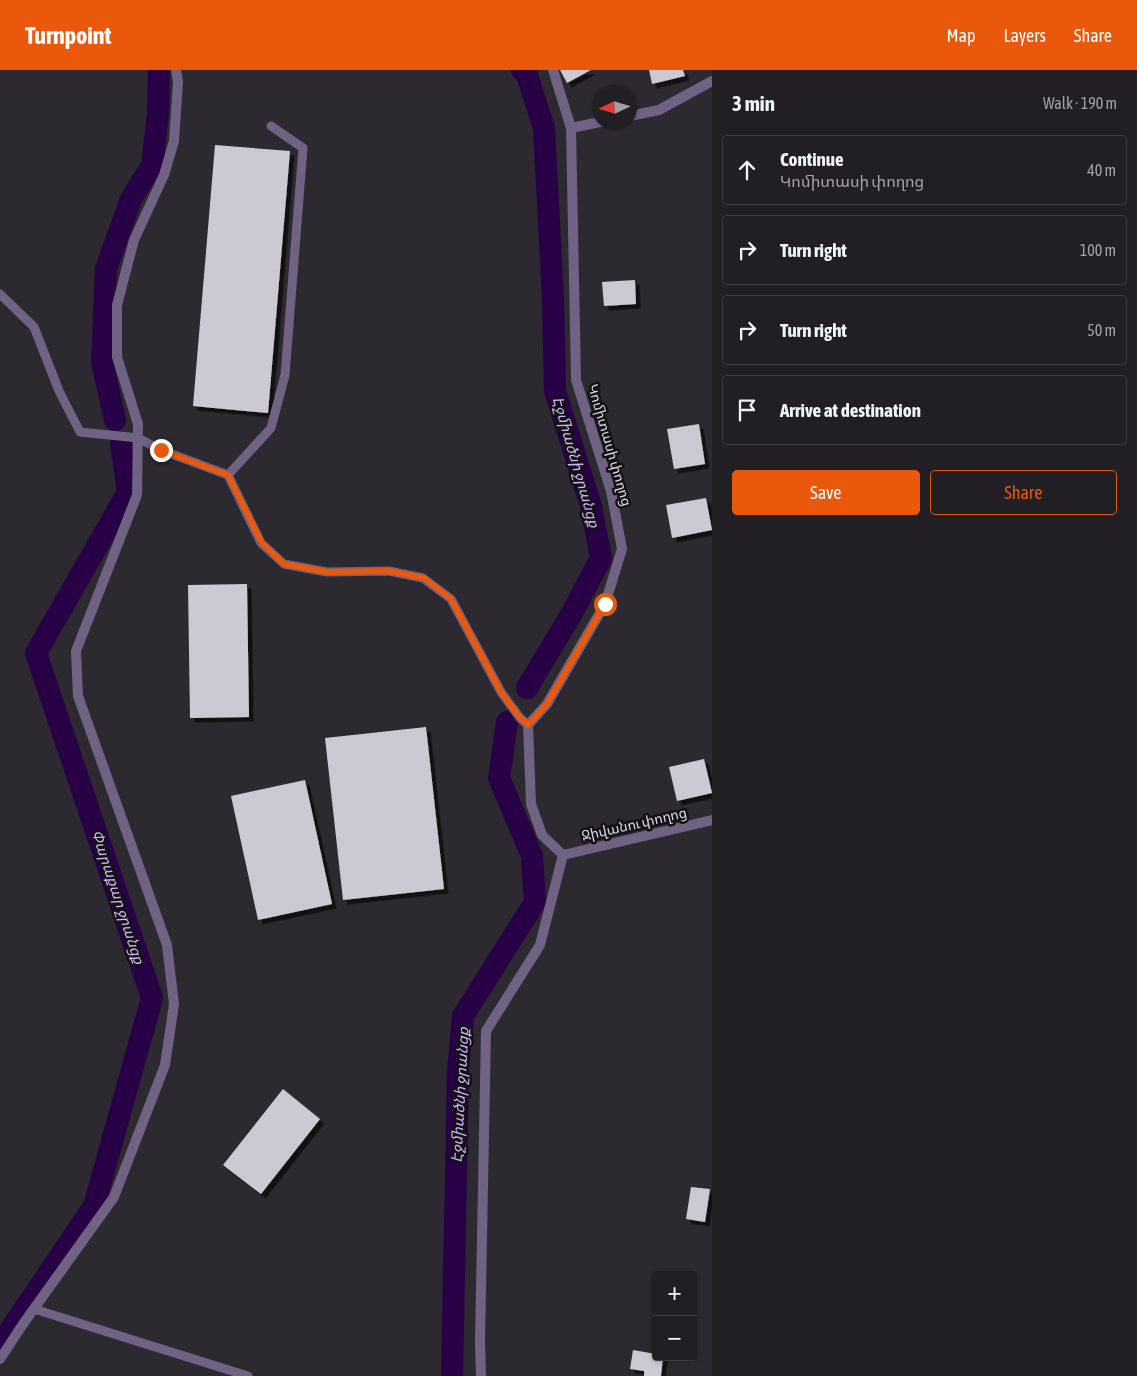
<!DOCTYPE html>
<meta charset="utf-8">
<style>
:root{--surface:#211f24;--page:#2d2c31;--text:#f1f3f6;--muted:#a2a2a6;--line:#3e3d41;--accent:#ea580c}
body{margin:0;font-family:"Asap Condensed","Noto Sans Armenian",sans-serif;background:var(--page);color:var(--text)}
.controls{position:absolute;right:15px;bottom:15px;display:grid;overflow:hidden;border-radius:5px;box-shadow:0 1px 4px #0004}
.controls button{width:45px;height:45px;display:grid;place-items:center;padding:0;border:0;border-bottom:1px solid var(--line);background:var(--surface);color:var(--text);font:25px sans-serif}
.compass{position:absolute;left:592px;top:15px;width:45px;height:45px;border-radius:50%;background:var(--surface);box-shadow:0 1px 4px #0004;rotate:266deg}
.stop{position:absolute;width:15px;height:15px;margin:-11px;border:4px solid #ea580c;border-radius:50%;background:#fff}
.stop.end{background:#ea580c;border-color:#fff;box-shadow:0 1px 5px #0008}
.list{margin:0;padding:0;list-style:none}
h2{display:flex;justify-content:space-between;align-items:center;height:65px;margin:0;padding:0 20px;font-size:21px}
h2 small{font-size:16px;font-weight:400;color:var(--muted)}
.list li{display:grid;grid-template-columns:32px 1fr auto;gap:15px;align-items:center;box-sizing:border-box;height:70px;margin:0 10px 10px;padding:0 10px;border:1px solid var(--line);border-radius:5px}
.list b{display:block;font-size:19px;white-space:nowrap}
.list p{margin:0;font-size:16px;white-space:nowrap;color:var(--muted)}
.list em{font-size:16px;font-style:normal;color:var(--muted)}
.actions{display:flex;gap:10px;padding:15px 20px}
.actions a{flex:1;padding:11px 0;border:1px solid var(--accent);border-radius:5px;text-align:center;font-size:18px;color:var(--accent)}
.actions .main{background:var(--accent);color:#fff}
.icon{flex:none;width:28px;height:28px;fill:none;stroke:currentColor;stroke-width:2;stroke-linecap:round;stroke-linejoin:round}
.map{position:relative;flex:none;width:712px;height:1306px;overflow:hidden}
header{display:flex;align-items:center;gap:30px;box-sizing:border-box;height:70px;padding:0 25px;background:var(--accent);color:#fff}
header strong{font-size:24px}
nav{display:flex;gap:28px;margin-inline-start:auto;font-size:18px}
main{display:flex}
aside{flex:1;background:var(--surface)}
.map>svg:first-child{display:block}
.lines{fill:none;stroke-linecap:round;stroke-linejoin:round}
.canal{stroke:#270045;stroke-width:22}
.building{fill:#cdc9d3;filter:url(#shadow)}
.lane{stroke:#706283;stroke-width:9}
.street{stroke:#706283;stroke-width:10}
.route{stroke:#ea580c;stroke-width:6}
.labels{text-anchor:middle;stroke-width:5;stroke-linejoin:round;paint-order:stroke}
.street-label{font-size:14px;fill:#dcdadf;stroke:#141216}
.water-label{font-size:15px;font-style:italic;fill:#d1b6f4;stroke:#141216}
</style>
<header>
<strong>Turnpoint</strong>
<nav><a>Map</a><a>Layers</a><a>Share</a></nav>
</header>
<main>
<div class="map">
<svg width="712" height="1306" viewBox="0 0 712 1306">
<defs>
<filter id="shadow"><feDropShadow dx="4.5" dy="4.5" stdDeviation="0" flood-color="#0009"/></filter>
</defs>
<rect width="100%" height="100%" fill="#2c2930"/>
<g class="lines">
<g class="canal">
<path d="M522 0 527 5 544 58 553 229 555 321 591 436 601 488 572 543 527 618"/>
<path d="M115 350 102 292 106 199 131 129 152 95 158 44 159 0"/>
<path d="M0 1275 94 1136 152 928 36 583 128 422 121 374"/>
<path d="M452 1306 458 1002 463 946 535 832 532 786 499 708 507 652"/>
</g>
</g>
<g class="building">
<path d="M560 0H591L567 13Z"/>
<path d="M649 0H683L685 6 652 14Z"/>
<path d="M215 75 290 81 268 343 193 336Z"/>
<path d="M635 210 636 234 604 236 602 212Z"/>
<path d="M699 354 705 394 674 399 667 359Z"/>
<path d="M706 428 712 460 672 468 666 435Z"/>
<path d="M247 514 249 647 190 648 188 515Z"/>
<path d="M426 657 444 819 343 830 325 668Z"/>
<path d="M704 689 712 723 677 731 669 697Z"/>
<path d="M305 710 332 834 258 850 231 726Z"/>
<path d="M283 1019 320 1049 261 1124 223 1095Z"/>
<path d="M691 1117 710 1119 705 1152 686 1149Z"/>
<path d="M633 1280 656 1284V1287H663L661 1306H644V1301L630 1299Z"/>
</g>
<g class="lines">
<g class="lane">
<path d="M0 224 34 257 59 321 80 362 138 368 161 380 228 405 261 473 284 494 327 502 389 501 423 508 451 529 501 622 520 648 528 655"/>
<path d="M228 405 271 358 285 305 303 78 271 56"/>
<path d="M34 1239 248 1306"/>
</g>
<g class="street">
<path d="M553 0 571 58 576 310 611 421 622 479 605 534 547 634 528 655 531 734 542 765 563 785"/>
<path d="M630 46 659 40 712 11"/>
<path d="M571 58 600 52"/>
<path d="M563 785 712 750"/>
<path d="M0 1289 23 1254 114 1127 165 995 174 934 167 875 78 626 76 581 137 425 138 354 117 287V235L134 170 164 105 174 71 178 12 176 0"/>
<path d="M481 1306 480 1271 486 961 540 875 563 785"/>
</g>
</g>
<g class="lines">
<path class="route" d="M161 380 228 405 262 473 284 494 327 502 389 501 424 508 451 529 501 622 520 648 528 655 547 634 605 534"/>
</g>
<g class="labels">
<g class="street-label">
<text transform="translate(610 375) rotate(74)" y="5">Կոմիտասի փողոց</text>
<text transform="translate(634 754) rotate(-13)" y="5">Ջիվանու փողոց</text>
</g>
<g class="water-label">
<text transform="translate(576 392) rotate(74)" y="5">Էջմիածնի ջրանցք</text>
<text transform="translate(118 827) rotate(72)" y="5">Փարաքար ջրանցք</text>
<text transform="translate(460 1025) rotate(-87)" y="5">Էջմիածնի ջրանցք</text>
</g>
</g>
</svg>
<div class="controls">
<button>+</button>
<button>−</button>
</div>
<svg class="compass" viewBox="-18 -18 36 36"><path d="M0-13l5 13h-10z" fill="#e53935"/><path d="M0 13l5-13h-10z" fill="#a2a2a6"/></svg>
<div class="stop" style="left:605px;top:534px"></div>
<div class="stop end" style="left:161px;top:380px"></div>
</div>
<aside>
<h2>3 min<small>Walk · 190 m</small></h2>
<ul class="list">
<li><svg class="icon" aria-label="ahead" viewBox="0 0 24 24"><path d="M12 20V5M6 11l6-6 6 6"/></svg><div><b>Continue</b><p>Կոմիտասի փողոց</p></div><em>40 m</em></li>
<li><svg class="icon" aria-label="right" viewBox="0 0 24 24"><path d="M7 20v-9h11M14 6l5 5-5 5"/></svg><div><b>Turn right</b></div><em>100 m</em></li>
<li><svg class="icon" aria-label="right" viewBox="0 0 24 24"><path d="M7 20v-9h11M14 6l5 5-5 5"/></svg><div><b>Turn right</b></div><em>50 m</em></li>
<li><svg class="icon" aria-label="arrive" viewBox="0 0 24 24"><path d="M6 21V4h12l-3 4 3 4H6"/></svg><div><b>Arrive at destination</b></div></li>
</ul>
<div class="actions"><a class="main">Save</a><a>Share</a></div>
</aside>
</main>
